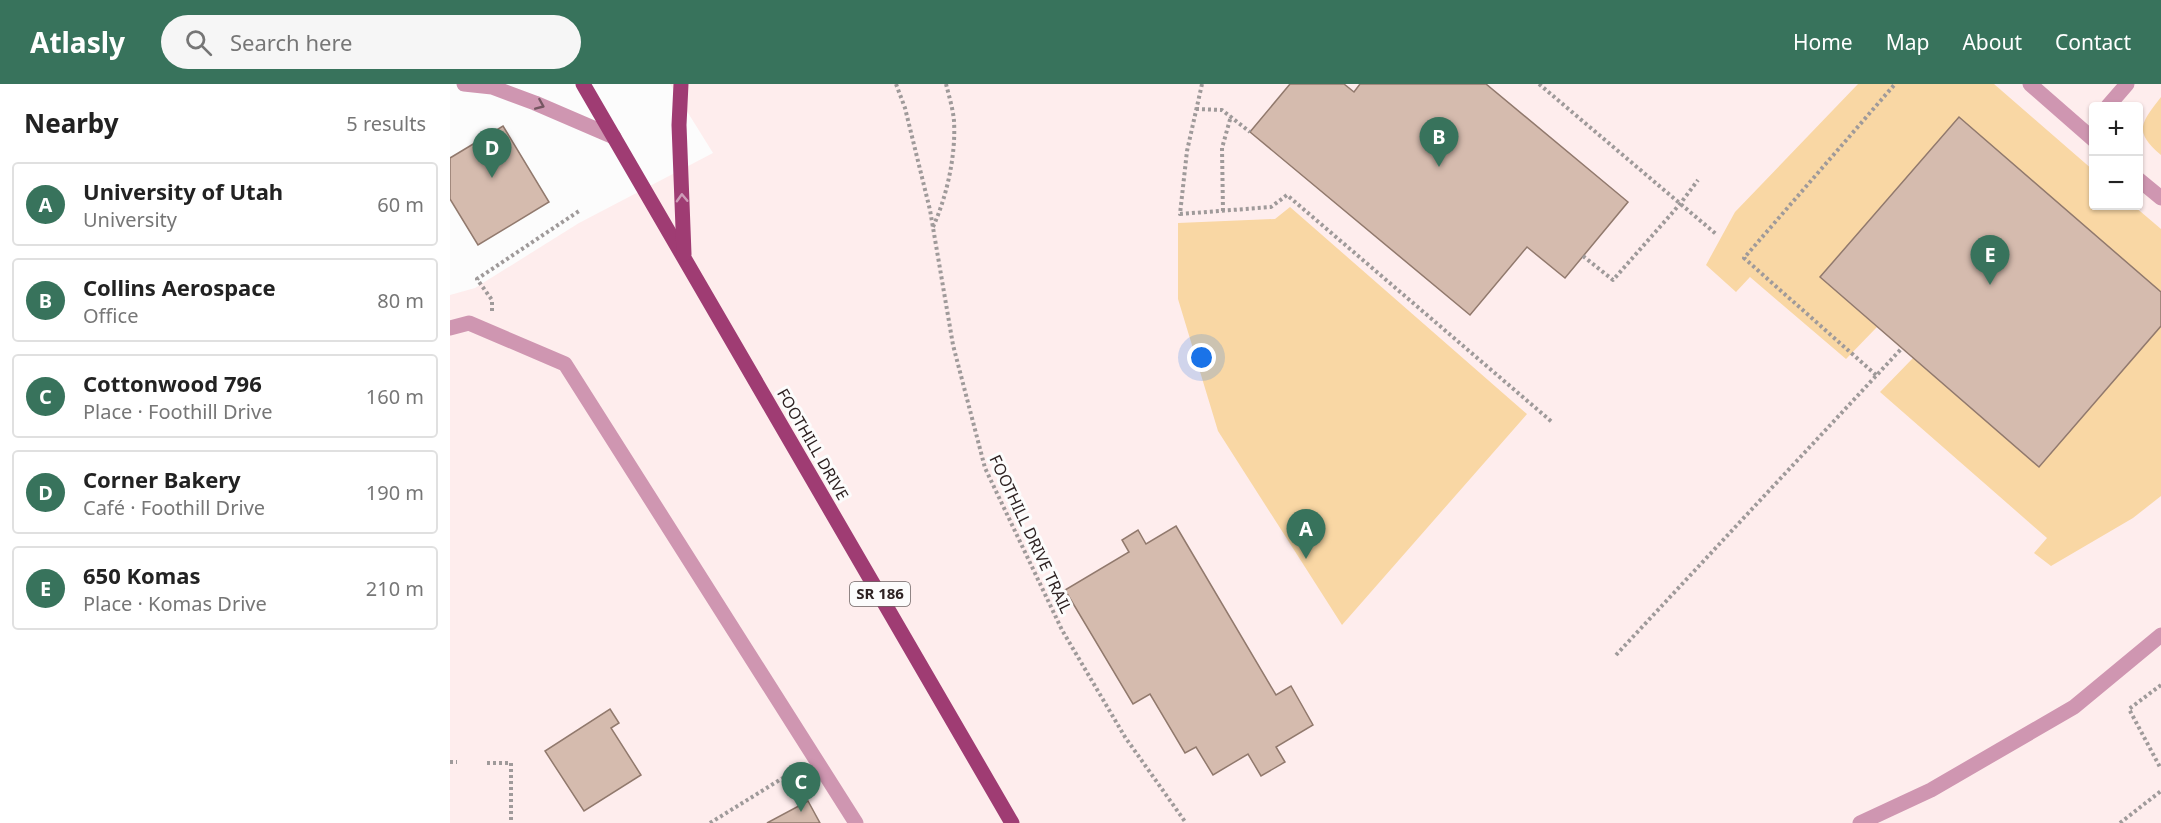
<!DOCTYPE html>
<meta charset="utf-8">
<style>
:root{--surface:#fff;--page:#f6f6f6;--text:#222;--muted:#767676;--line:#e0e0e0;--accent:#38735c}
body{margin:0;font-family:"Noto Sans",sans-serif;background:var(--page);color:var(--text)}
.controls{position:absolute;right:18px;top:18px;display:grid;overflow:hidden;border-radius:6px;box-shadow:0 2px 4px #0004}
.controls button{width:54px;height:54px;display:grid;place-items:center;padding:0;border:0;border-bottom:2px solid var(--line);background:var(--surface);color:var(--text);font:30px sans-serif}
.you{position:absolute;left:752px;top:274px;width:21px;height:21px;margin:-15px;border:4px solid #fff;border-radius:50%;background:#1a73e8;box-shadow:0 0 0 9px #1a73e833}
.badge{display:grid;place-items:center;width:39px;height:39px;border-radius:50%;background:var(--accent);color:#fff;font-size:20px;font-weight:700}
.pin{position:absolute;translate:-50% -50px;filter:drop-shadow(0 2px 3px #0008)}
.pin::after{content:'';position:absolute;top:32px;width:21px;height:18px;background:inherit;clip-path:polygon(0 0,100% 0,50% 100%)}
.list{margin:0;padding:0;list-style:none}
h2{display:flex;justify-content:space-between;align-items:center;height:78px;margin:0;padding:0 24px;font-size:26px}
h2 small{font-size:20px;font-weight:400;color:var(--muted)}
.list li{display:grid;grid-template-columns:39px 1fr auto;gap:18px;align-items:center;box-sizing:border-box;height:84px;margin:0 12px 12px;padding:0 12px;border:2px solid var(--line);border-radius:6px}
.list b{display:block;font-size:22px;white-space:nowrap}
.list p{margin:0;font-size:20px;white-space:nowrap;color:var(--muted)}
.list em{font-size:20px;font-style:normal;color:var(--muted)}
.icon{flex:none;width:33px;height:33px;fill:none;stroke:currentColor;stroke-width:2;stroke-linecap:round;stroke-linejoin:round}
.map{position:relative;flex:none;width:1711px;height:739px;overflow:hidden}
header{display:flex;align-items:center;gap:36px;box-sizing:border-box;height:84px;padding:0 30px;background:var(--accent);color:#fff}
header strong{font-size:28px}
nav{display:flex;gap:33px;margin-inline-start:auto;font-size:21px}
.search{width:420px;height:54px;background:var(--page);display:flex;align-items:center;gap:15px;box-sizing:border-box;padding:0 21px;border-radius:33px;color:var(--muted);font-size:22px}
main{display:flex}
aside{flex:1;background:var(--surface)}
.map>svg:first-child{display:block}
.built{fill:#feeded;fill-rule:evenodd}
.green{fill:#f9d7a4}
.building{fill:#d5bbae;stroke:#91796d;stroke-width:1.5}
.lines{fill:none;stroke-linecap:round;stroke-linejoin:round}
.path{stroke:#9f9a9a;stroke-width:4;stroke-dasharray:3 3;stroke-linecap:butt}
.minor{stroke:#cf96b1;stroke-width:15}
.major{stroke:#9f3c73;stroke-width:15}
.oneway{stroke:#765662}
.oneway2{stroke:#ce9cb8}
.labels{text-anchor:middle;stroke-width:6;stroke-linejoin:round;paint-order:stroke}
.shield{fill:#fcfcfc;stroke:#6c6363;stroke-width:1.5}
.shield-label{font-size:15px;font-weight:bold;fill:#2e2222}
.street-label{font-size:16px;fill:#2e2222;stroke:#fcfcfc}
</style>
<header>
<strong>Atlasly</strong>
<div class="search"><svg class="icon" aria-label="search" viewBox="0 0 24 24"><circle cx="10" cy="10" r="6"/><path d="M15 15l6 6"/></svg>Search here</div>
<nav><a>Home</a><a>Map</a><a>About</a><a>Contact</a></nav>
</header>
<main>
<aside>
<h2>Nearby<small>5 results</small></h2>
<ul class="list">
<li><span class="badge">A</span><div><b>University of Utah</b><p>University</p></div><em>60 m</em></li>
<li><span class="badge">B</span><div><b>Collins Aerospace</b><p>Office</p></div><em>80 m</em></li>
<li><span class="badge">C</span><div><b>Cottonwood 796</b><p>Place · Foothill Drive</p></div><em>160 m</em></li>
<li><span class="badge">D</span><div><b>Corner Bakery</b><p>Café · Foothill Drive</p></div><em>190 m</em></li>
<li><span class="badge">E</span><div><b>650 Komas</b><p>Place · Komas Drive</p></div><em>210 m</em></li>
</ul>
</aside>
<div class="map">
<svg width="1711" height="739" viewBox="0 0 1711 739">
<rect width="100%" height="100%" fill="#fcfcfc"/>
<path class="built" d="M220 0H1711V739H0V211L25 204 129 139 263 69ZM1644 22H1688V122H1644Z"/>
<g class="green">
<path d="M1408 0H1544L1643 86 1644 122H1684L1711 145V208L1509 34 1370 193 1427 243 1396 275 1300 193 1286 208 1256 181 1285 128Z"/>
<path d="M1711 13V71C1683 47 1691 39 1711 13Z"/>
<path d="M840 123 1077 330 892 541 768 347 728 215V139L825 135Z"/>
<path d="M1711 242V412L1683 434 1601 482 1584 469 1597 454 1430 308 1463 274 1589 382Z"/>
</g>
<g class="building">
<path d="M840 0H894L904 8 910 0H1036L1178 118 1115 194 1077 163 1020 231 800 48Z"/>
<path d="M1509 33 1711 208V242L1589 383 1370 193Z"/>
<path d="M53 42 99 118 28 161 0 115V74Z"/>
<path d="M726 442 826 611 841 602 863 641 826 663 835 678 811 692 798 670 763 691 746 663 735 669 700 610 683 620 615 506 679 468 672 456 688 446 696 460Z"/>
<path d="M160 625 169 639 161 644 191 691 134 727 95 667Z"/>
<path d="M358 717 370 739H317Z"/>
</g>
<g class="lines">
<g class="path">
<path d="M446 0 455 24 480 126 503 261 535 384 612 546 675 653 736 739"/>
<path d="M752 0 737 67 730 130 821 123 837 111 1102 338"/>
<path d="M1089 0 1266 150"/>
<path d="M746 25 772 26 800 48"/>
<path d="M773 127 772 64 781 32"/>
<path d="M483 143C497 112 506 71 504 37 503 25 499 12 496 0"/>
<path d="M1133 172 1163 196 1230 120 1248 96"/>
<path d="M42 227V216L27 195 129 127"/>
<path d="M1426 291 1294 174 1445 0"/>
<path d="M1166 571 1452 264"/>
<path d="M1711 601 1679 625 1711 685"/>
<path d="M0 678H7"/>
<path d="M37 679H61V739"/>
<path d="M260 739 349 684"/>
<path d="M1670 739 1711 707"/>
</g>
<g class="minor">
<path d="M14 0 42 3 85 19 164 53"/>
<path d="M1580 0 1644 56"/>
<path d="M1658 22 1677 0"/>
<path d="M1688 95 1711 114"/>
<path d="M0 244 19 239 115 280 406 739"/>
<path d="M1410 739 1481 706 1624 623 1711 551"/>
</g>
<g class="major">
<path d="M133 0 562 739"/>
<path d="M231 0 229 41 234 170"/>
</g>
</g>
<defs><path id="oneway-chevron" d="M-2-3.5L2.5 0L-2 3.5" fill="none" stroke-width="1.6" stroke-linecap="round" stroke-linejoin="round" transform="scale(1.5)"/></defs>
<use class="oneway" href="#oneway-chevron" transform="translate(90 21) rotate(23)"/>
<use class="oneway2" href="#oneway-chevron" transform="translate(232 114) rotate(-92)"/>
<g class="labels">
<rect class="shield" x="400" y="498" width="60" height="24" rx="4.5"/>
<g class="shield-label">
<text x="430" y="515">SR 186</text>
</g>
<g class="street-label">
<text transform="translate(363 360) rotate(60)" y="6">FOOTHILL DRIVE</text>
<text transform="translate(581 450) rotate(65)" y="6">FOOTHILL DRIVE TRAIL</text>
</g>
</g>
</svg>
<div class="controls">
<button>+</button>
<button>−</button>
</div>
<div class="you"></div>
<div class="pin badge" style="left:856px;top:475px">A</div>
<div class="pin badge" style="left:989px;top:83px">B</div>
<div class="pin badge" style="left:351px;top:728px">C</div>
<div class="pin badge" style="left:42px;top:94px">D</div>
<div class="pin badge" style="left:1540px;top:201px">E</div>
</div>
</main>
